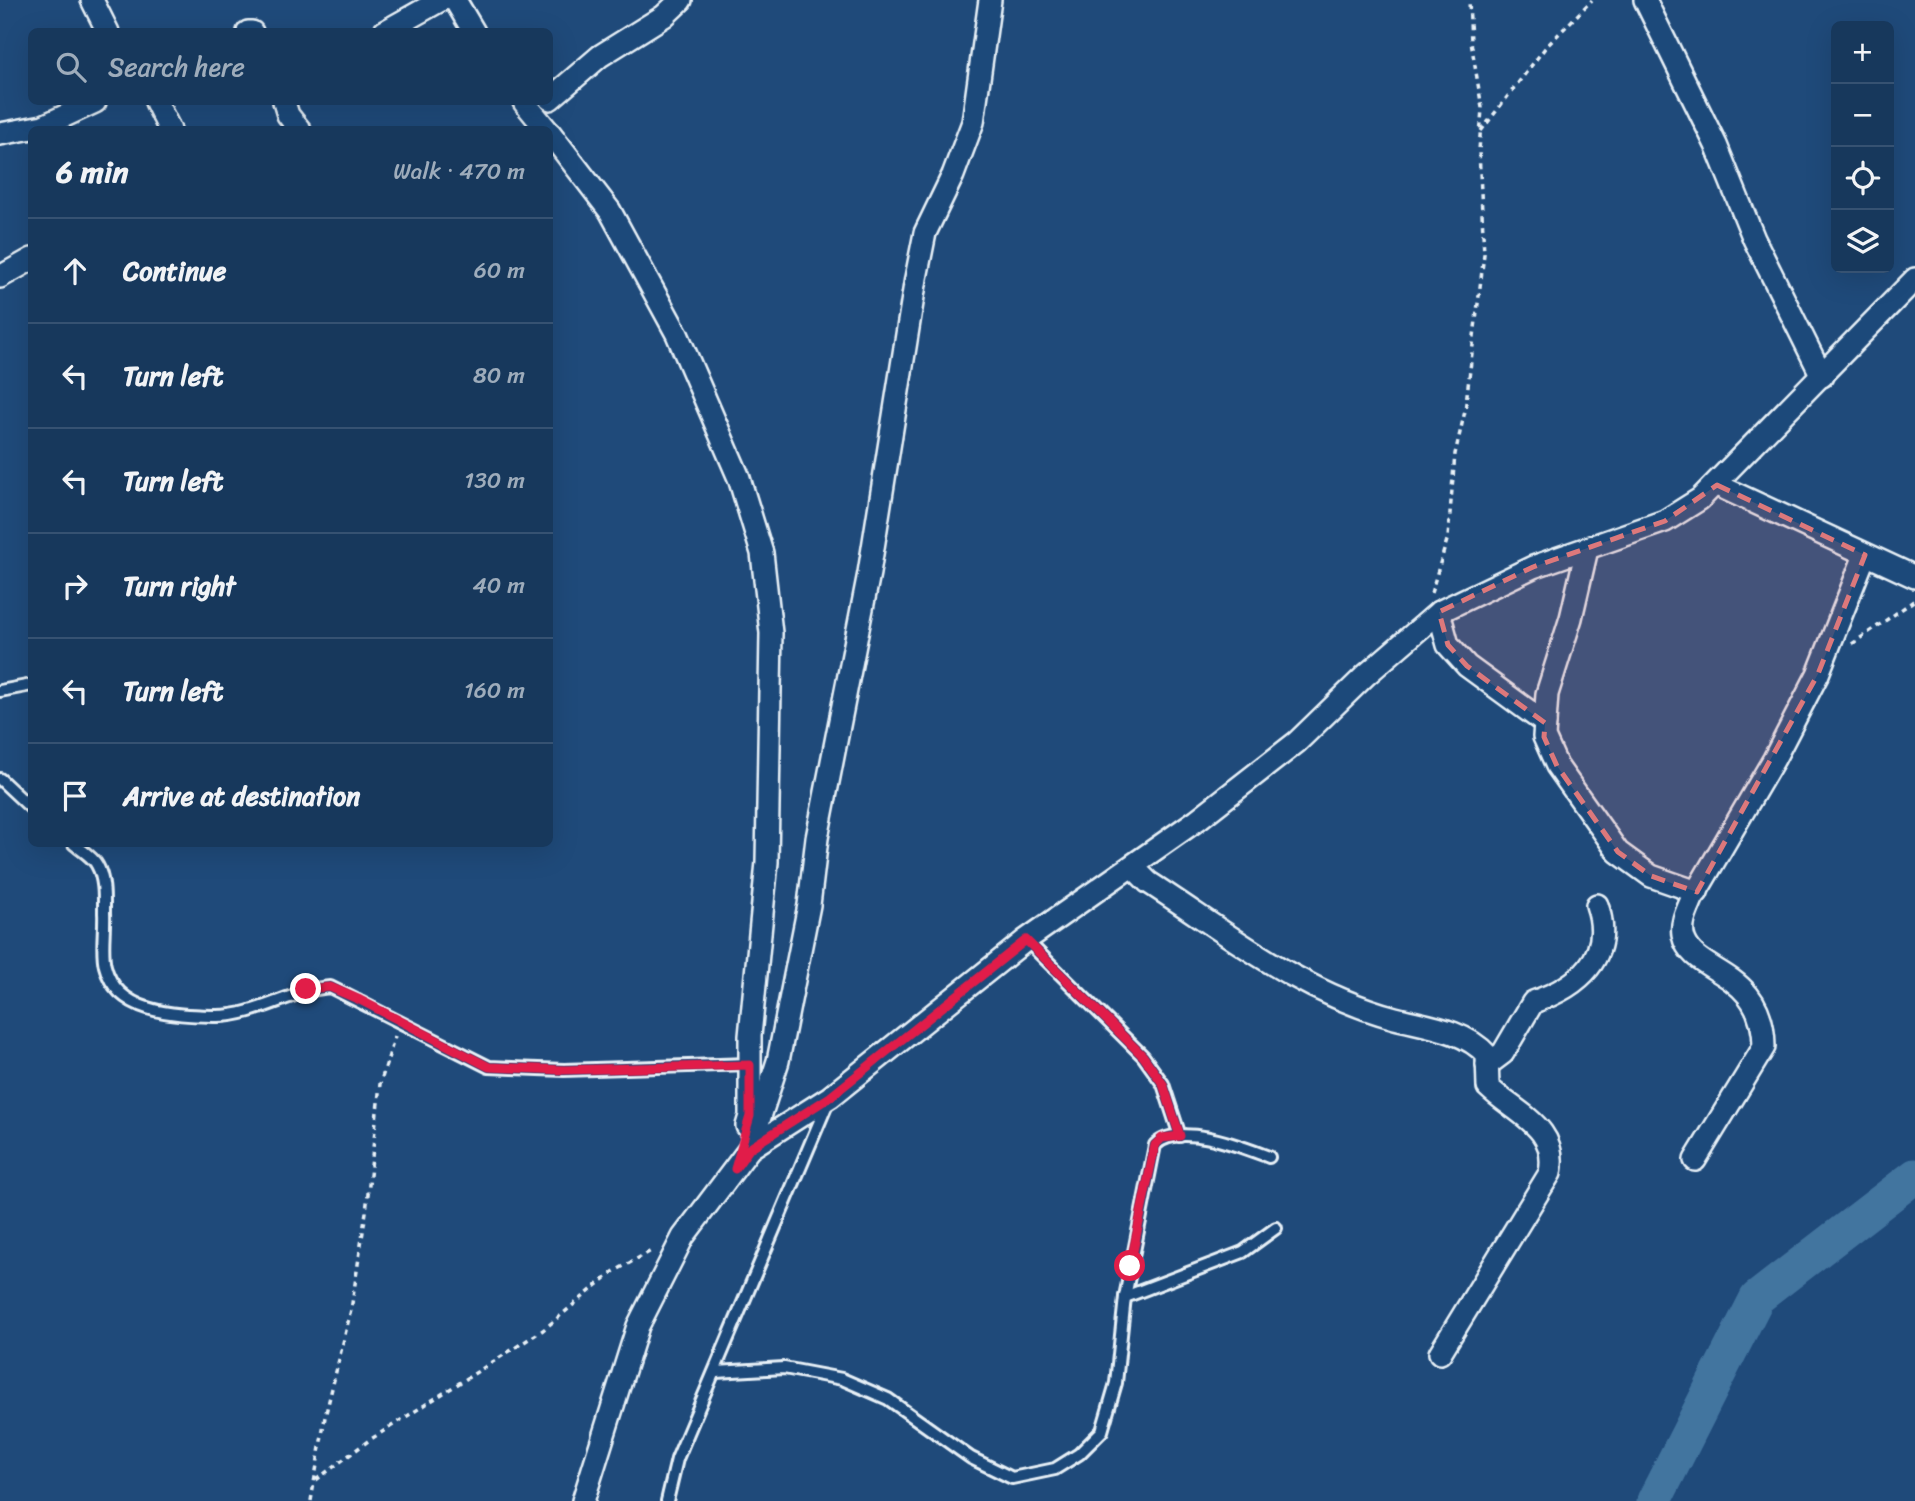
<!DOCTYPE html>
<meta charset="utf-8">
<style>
:root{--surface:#17385c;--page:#244365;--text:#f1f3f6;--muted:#9eacbb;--line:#365272}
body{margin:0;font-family:Sriracha,sans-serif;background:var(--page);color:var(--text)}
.controls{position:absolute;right:21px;top:21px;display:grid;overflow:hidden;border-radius:10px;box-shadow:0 7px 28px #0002}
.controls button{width:63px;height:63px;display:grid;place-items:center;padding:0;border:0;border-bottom:2px solid var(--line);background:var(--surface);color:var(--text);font:35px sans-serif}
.stop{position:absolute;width:21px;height:21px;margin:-16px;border:5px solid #e11d48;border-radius:50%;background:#fff}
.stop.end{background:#e11d48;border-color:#fff;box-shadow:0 2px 7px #0008}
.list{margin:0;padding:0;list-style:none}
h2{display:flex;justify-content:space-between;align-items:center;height:91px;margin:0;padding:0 28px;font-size:30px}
h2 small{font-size:23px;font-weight:400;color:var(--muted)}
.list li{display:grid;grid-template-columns:46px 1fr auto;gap:21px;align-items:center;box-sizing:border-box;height:105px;padding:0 28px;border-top:2px solid var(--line)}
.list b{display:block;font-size:26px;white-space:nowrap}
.list em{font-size:23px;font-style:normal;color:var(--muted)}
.icon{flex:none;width:38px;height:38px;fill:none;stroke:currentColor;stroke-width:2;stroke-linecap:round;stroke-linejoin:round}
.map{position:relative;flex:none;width:1915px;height:1501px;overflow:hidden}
.search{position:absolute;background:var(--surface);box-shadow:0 7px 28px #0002;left:28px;top:28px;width:525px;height:77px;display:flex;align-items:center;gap:18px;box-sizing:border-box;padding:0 24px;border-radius:10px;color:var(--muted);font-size:26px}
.panel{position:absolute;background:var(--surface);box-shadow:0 7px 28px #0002;left:28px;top:126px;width:525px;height:721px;border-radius:10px}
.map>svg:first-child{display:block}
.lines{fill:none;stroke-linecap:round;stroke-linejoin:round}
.river{stroke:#43749f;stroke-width:35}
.service-casing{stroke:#e8f1f8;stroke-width:16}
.minor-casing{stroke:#e8f1f8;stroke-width:26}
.path{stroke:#e8f1f8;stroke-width:3.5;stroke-dasharray:5 5;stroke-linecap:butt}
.service{stroke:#1f4a7a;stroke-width:10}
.minor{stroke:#1f4a7a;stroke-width:21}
.route{stroke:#e11d48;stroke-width:9}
.marked{fill:#dd787b;fill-opacity:0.2;stroke:#dd787b;stroke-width:5;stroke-dasharray:14 9;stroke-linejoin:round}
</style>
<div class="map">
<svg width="1915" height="1501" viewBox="0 0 1915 1501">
<rect width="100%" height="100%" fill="#1f4a7a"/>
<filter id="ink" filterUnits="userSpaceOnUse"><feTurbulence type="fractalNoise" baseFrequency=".0143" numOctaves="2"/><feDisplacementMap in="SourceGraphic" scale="14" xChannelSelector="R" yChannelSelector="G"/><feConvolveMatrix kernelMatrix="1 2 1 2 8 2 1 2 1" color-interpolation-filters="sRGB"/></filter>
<g filter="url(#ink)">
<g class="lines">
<path class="river" d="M1654 1501 1757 1298 1915 1176"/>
<g class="service-casing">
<g id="service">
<path d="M0 691 32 685"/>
<path d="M0 779 32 809"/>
<path d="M74 844C81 850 93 857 97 865 105 879 104 898 104 913 105 929 101 951 105 966 117 1015 177 1015 217 1016 257 1016 292 990 330 987L489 1067 564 1070 750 1064"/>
<path d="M1026 940 1143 1056 1163 1084 1180 1136"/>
<path d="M1125 1297 1243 1252 1276 1228"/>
<path d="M716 1372 784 1368 842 1379 888 1399 971 1458 1012 1478 1055 1469 1079 1454 1102 1431 1116 1383 1125 1297 1155 1145C1179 1121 1242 1147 1269 1157"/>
<path d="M667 1501 677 1459 828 1102"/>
</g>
</g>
<g class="minor-casing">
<g id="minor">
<path d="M92 0 108 32"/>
<path d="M455 0 474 32"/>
<path d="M1645 0 1716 145 1754 239 1822 376"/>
<path d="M248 32H252"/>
<path d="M384 32 441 0"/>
<path d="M550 99 600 56 664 16 681 0"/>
<path d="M156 102 170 130"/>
<path d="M284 102 288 115 300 130"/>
<path d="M524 102 547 130"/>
<path d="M550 133 610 211 677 334 739 478 762 553 771 633 767 862 750 1036V1116L747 1126"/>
<path d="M0 134 43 126 95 102"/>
<path d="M0 277 32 259"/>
<path d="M1717 485 1915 577"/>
<path d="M1587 549 1571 618 1547 694 1544 737 1557 766 1618 852 1651 876 1697 892"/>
<path d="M1439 612 1448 645 1467 666 1545 723"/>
<path d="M1133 867 1148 882C1230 935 1299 992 1395 1018 1426 1026 1465 1030 1487 1055L1488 1087C1516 1114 1559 1127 1550 1173L1440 1353"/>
<path d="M1487 1065 1503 1053 1533 1002C1578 987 1615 957 1597 905"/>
<path d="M750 1148 830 1097 1026 940 1197 820 1297 742 1366 675 1439 612 1533 567 1665 521 1700 499 1915 279"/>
<path d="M1695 1160 1764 1047C1764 967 1691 976 1683 935 1681 922 1687 911 1692 899L1774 759 1818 674 1865 555"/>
<path d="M583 1501 638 1326 683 1237 750 1148 778 1061 809 905 817 838 869 573 916 278 925 233 953 175 973 122 990 0"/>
</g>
</g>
<g class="path">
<path d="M1481 131 1545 48 1592 0"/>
<path d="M1431 593 1448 537 1455 454 1465 411 1484 254 1479 151 1482 108 1471 42 1469 0"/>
<path d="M1852 644 1915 600"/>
<path d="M316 1480 368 1441 543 1330 613 1272 653 1250"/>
<path d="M311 1501 325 1417 351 1310 366 1212 380 1084 395 1036"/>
</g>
<use href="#service" class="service"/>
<use href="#minor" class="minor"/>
</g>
</g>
<g class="lines" filter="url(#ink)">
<path class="route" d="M306 989 330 987 360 1000 489 1067 564 1070 750 1065V1116L735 1169 750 1148 830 1097 1026 940 1143 1056 1163 1084 1180 1136 1162 1138 1155 1145 1130 1266"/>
</g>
<path class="marked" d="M1717 485 1865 555 1818 674 1697 892 1651 876 1618 852 1557 766 1544 737 1545 723 1467 666 1448 645 1439 612 1533 567 1665 521Z"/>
</svg>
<div class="controls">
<button>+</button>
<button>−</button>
<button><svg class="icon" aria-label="locate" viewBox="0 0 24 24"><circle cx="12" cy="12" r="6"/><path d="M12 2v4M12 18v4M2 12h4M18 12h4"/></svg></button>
<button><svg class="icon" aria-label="layers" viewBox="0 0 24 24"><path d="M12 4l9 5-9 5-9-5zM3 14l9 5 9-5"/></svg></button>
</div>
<div class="stop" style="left:1130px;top:1266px"></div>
<div class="stop end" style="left:306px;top:989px"></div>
<div class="search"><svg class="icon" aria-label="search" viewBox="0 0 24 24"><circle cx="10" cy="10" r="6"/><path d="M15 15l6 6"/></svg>Search here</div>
<section class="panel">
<h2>6 min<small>Walk · 470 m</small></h2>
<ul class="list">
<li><svg class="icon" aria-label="ahead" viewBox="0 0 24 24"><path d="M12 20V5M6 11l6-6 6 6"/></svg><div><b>Continue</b></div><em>60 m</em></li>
<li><svg class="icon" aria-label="left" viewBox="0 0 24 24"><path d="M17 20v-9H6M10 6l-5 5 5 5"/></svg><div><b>Turn left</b></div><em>80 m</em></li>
<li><svg class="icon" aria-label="left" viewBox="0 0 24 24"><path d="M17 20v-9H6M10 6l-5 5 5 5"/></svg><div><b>Turn left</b></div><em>130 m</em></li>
<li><svg class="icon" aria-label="right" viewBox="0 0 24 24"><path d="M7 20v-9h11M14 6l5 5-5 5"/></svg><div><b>Turn right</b></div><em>40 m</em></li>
<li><svg class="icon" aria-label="left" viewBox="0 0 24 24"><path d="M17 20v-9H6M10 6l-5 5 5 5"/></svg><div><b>Turn left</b></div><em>160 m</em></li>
<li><svg class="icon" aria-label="arrive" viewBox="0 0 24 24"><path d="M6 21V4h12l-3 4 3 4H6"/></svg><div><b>Arrive at destination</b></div></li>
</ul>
</section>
</div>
